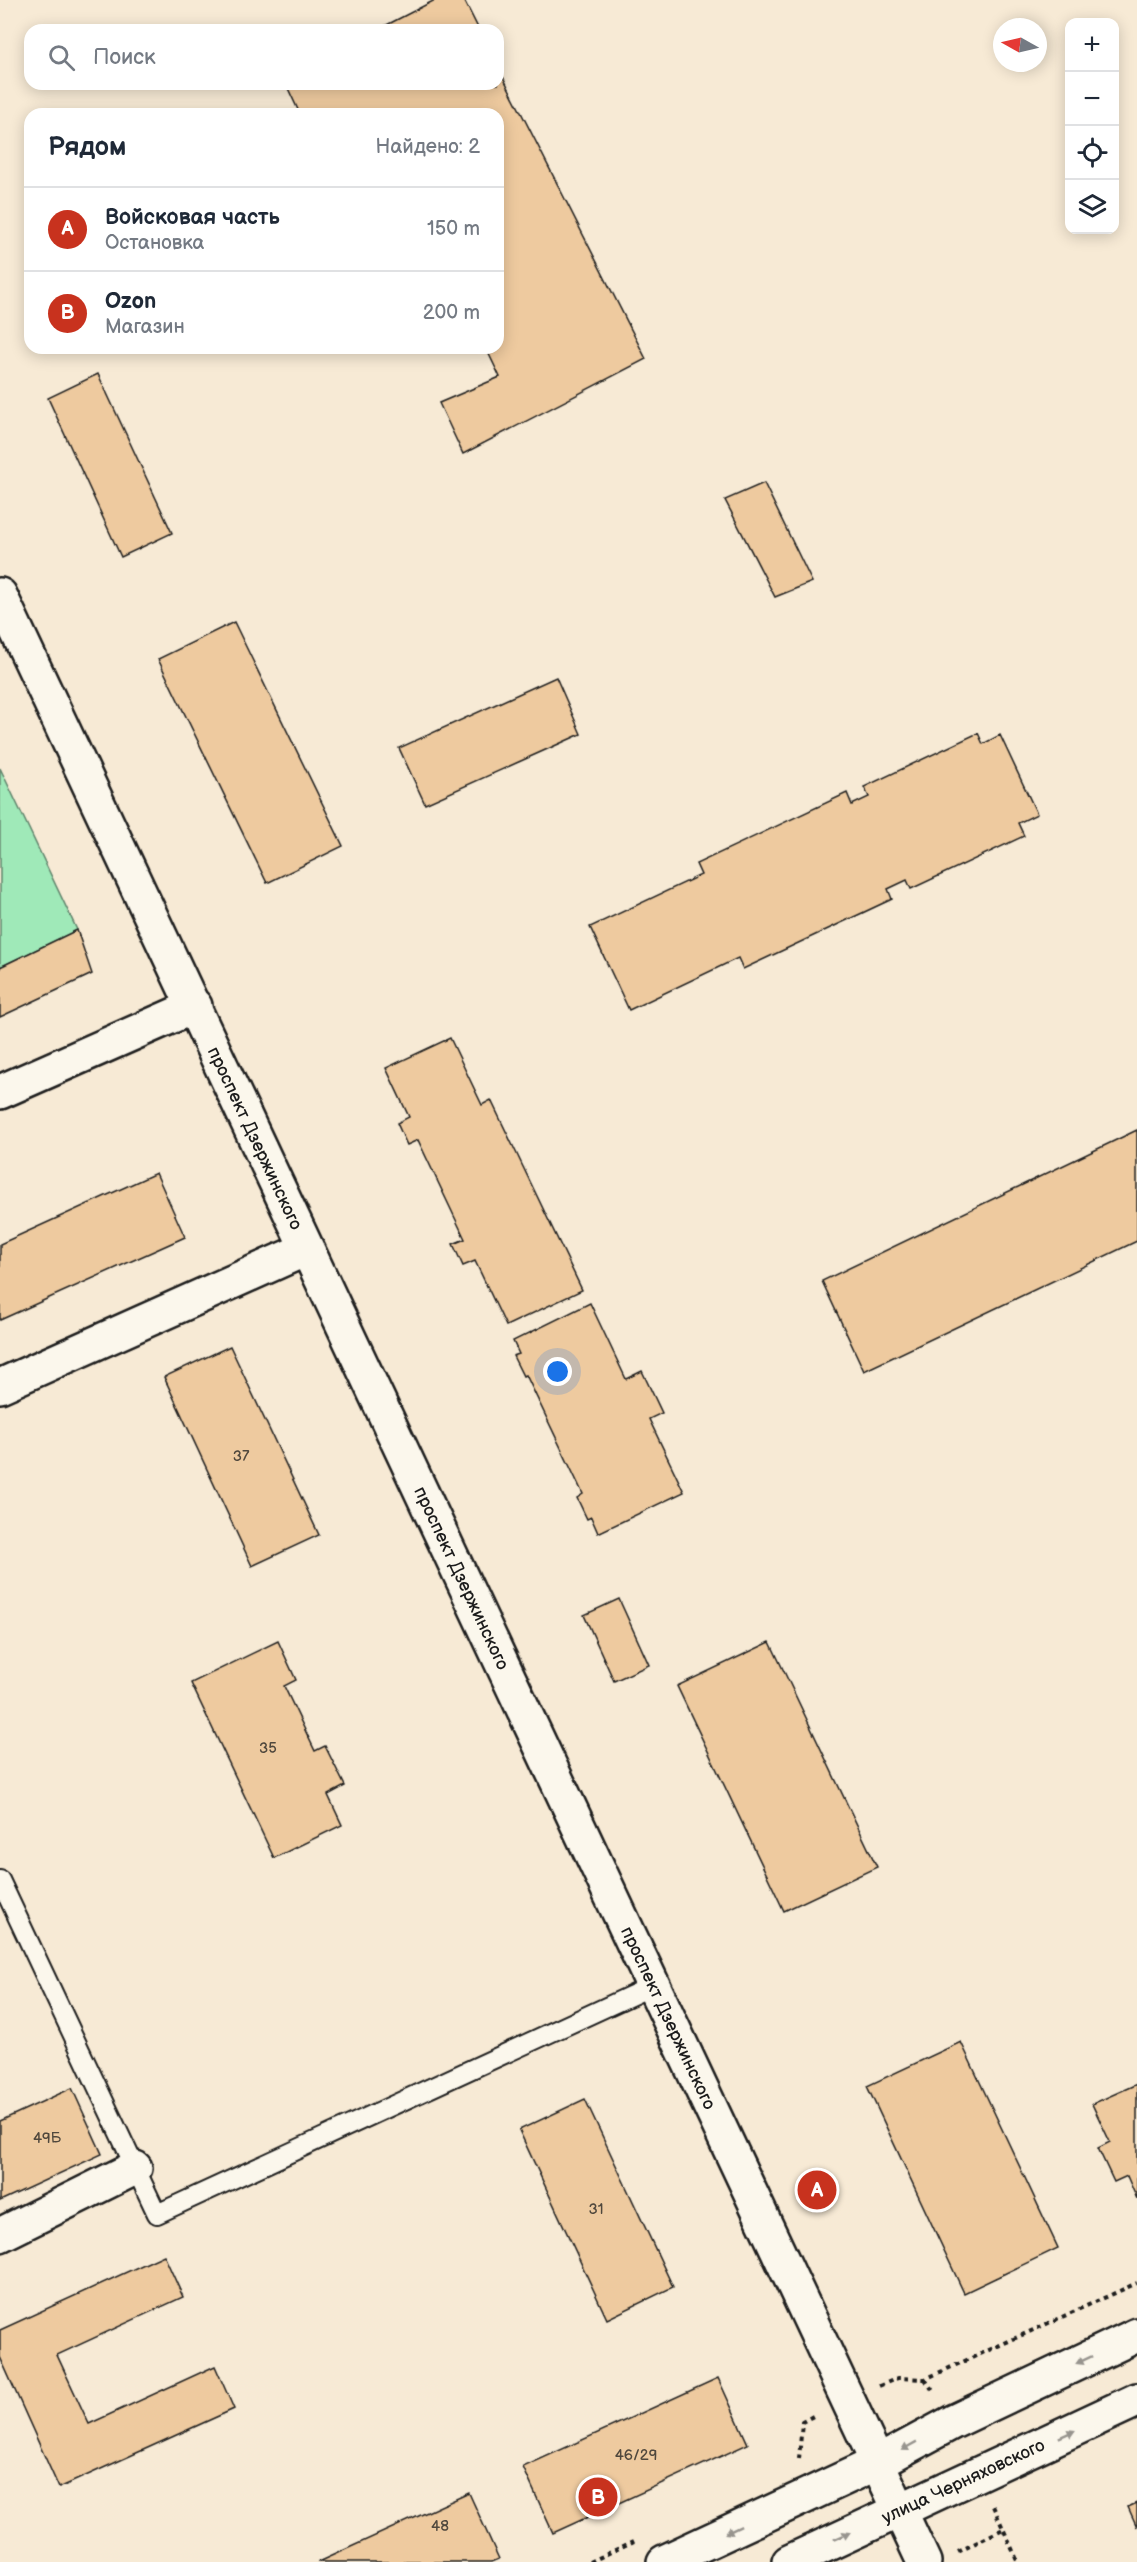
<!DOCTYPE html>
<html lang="ru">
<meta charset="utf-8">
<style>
:root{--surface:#fff;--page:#f2f2f3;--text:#1f2937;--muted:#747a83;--line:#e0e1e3;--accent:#c8321e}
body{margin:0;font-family:"Balsamiq Sans",sans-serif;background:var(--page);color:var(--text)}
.controls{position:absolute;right:18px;top:18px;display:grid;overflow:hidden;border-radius:12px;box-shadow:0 3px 15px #0003}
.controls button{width:54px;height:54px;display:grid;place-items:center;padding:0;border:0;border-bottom:2px solid var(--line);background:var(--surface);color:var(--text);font:30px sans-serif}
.compass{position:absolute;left:993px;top:18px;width:54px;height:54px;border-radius:50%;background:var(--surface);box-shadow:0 3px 15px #0003;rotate:278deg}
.you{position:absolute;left:558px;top:1372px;width:21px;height:21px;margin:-15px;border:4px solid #fff;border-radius:50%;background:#1a73e8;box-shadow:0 0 0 9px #1a73e833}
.badge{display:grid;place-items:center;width:39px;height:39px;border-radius:50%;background:var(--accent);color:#fff;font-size:20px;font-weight:700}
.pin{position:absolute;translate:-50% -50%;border:3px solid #fff;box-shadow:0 2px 6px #0006}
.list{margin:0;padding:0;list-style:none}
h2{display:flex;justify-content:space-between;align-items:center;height:78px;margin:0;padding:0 24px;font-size:26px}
h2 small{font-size:20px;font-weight:400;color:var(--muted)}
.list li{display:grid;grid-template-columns:39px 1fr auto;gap:18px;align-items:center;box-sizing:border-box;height:84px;padding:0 24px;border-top:2px solid var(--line)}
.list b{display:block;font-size:22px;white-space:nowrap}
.list p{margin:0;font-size:20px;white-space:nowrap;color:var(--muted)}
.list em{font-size:20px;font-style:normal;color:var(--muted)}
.icon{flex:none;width:33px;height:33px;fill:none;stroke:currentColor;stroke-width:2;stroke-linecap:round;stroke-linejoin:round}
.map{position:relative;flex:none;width:1137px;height:2562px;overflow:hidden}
.search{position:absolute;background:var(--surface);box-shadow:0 3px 15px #0003;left:24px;top:24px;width:480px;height:66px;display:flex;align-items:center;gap:15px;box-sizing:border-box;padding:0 21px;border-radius:18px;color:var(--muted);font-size:22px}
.panel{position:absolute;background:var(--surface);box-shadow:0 3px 15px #0003;left:24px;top:108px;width:480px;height:246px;border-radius:18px}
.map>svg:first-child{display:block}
.green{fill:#9fe9b8;stroke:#5e826a;stroke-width:1.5}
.building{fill:#eeca9f;stroke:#1c1c1c;stroke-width:1.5}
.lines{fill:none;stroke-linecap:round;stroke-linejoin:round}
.service-casing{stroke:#1c1c1c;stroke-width:22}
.minor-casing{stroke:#1c1c1c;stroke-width:38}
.tertiary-casing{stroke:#1c1c1c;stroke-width:38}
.secondary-casing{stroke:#1c1c1c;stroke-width:38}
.path{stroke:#1c1c1c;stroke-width:4;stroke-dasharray:4.5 4.5;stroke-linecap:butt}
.service{stroke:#fbf7ec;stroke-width:18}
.minor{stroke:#fbf7ec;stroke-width:33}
.tertiary{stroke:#fbf7ec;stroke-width:33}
.secondary{stroke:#fbf7ec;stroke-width:33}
.oneway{fill:#97948e}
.labels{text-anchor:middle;stroke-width:4.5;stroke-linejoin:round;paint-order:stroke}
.number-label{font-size:15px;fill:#50483d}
.street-label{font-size:18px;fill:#1c1c1c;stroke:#fbf7ec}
</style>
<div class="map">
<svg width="1137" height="2562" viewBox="0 0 1137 2562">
<rect width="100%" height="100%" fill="#f7ead5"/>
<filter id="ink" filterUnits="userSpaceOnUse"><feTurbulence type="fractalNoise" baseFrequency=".0167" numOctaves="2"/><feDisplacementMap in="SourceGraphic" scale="12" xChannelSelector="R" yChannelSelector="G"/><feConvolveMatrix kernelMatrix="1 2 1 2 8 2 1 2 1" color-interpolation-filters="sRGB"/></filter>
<g filter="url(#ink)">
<path class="green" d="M0 768 77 930 0 967Z"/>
<g class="building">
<path d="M435 0H464L479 30H377Z"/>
<path d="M498 67 646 359 463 454 439 403 500 377 486 348H498V114H300L286 84H498Z"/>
<path d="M98 374 172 533 121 557 48 398Z"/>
<path d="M764 483 812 582 775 597 725 500Z"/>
<path d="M234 622 343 846 267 883 158 659Z"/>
<path d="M556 677 581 734 425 804 399 748Z"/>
<path d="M978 733 983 744 1000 735 1037 814 1018 823 1024 836 911 889 907 880 888 889 892 899 743 969 738 958 629 1010 590 927 701 875 696 864 847 793 852 805 869 797 864 787Z"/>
<path d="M77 930 92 974 0 1017V967Z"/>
<path d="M450 1038 482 1105 491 1100 582 1290 506 1326 475 1261 463 1266 453 1244 465 1239 418 1140 407 1145 397 1123 409 1117 386 1068Z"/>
<path d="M1137 1130V1241L864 1371 822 1281Z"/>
<path d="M156 1173 185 1237 0 1320V1244Z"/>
<path d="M590 1303 626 1379 642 1371 662 1413 649 1419 684 1492 598 1533 591 1517 587 1519 577 1498 583 1494 526 1375 523 1376 513 1356 519 1354 513 1341Z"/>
<path d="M230 1346 319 1535 252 1566 164 1377Z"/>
<path d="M619 1599 649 1665 614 1681 584 1615Z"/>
<path d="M278 1641 296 1680 284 1686 315 1751 325 1746 345 1786 328 1795 342 1825 274 1858 191 1683Z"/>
<path d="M770 1642 877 1867 784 1911 677 1686Z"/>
<path d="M961 2042 1058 2248 964 2293 867 2086Z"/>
<path d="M1137 2084V2199L1127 2176 1114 2182 1098 2148 1110 2142 1092 2104Z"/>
<path d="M72 2088 102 2154 0 2201V2121Z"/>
<path d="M585 2099 673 2287 607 2319 519 2130Z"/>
<path d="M164 2255 183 2297 57 2355 89 2424 215 2366 234 2409 59 2488 0 2357V2330Z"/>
<path d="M718 2378 748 2444 553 2533 523 2467Z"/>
<path d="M469 2493 499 2559 492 2562H318Z"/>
<path d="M1137 2503V2527L1128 2507Z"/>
</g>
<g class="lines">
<g class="service-casing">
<path id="service" d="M0 1880 157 2214 654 1985"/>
</g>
<g class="minor-casing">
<g id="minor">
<path d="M0 1092 195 1006"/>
<path d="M0 1386 306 1249"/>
<path d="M0 2235 135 2168"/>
</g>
</g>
<g class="tertiary-casing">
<g id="tertiary">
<path d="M664 2562 877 2463 953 2422 1137 2335"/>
<path id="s1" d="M789 2562 1137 2400"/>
</g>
</g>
<g class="secondary-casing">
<g id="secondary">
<path id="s2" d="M0 595 924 2562"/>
</g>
</g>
<g class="path">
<path d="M925 2379 933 2391"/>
<path d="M879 2386 898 2378 925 2379 1137 2283"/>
<path d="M799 2459 802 2422 815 2415"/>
<path d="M993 2506 1018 2562"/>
<path d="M958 2552 1003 2529"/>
<path d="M590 2562 634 2541"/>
</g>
<use href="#service" class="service"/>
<use href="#minor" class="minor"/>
<use href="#tertiary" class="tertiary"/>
<use href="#secondary" class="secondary"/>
</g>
<defs><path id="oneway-solid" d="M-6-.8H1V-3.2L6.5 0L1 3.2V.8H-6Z" transform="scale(1.5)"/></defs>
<g class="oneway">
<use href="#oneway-solid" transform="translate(1084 2360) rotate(155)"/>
<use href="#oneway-solid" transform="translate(1067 2434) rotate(-24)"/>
<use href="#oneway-solid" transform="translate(909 2446) rotate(151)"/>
<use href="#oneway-solid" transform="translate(733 2530) rotate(155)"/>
<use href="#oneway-solid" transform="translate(842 2536) rotate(-24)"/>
</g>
</g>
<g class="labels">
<g class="number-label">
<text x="241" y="1461">37</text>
<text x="268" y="1753">35</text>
<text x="47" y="2143">49Б</text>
<text x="596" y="2214">31</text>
<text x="636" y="2460">46/29</text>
<text x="440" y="2531">48</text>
</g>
<g class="street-label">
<text dy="6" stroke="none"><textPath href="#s2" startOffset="600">проспект Дзержинского</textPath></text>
<text dy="6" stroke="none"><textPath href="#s2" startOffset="1086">проспект Дзержинского</textPath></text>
<text dy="6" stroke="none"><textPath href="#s2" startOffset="1572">проспект Дзержинского</textPath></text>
<text dy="6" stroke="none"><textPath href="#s1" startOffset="192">улица Черняховского</textPath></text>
</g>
</g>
</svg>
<div class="controls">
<button>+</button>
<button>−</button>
<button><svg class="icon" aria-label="locate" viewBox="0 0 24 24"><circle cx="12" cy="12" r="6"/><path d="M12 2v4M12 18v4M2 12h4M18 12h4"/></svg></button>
<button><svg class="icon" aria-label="layers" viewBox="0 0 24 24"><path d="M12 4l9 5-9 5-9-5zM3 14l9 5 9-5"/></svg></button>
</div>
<svg class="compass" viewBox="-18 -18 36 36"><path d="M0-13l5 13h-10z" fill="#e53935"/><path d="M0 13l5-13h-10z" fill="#747a83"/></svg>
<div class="you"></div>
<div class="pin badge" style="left:817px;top:2190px">A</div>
<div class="pin badge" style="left:598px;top:2497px">B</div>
<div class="search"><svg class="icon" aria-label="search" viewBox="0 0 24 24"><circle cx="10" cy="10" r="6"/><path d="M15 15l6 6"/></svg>Поиск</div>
<section class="panel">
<h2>Рядом<small>Найдено: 2</small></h2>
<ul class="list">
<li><span class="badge">A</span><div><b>Войсковая часть</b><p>Остановка</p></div><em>150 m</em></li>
<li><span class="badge">B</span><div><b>Ozon</b><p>Магазин</p></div><em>200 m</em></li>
</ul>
</section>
</div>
